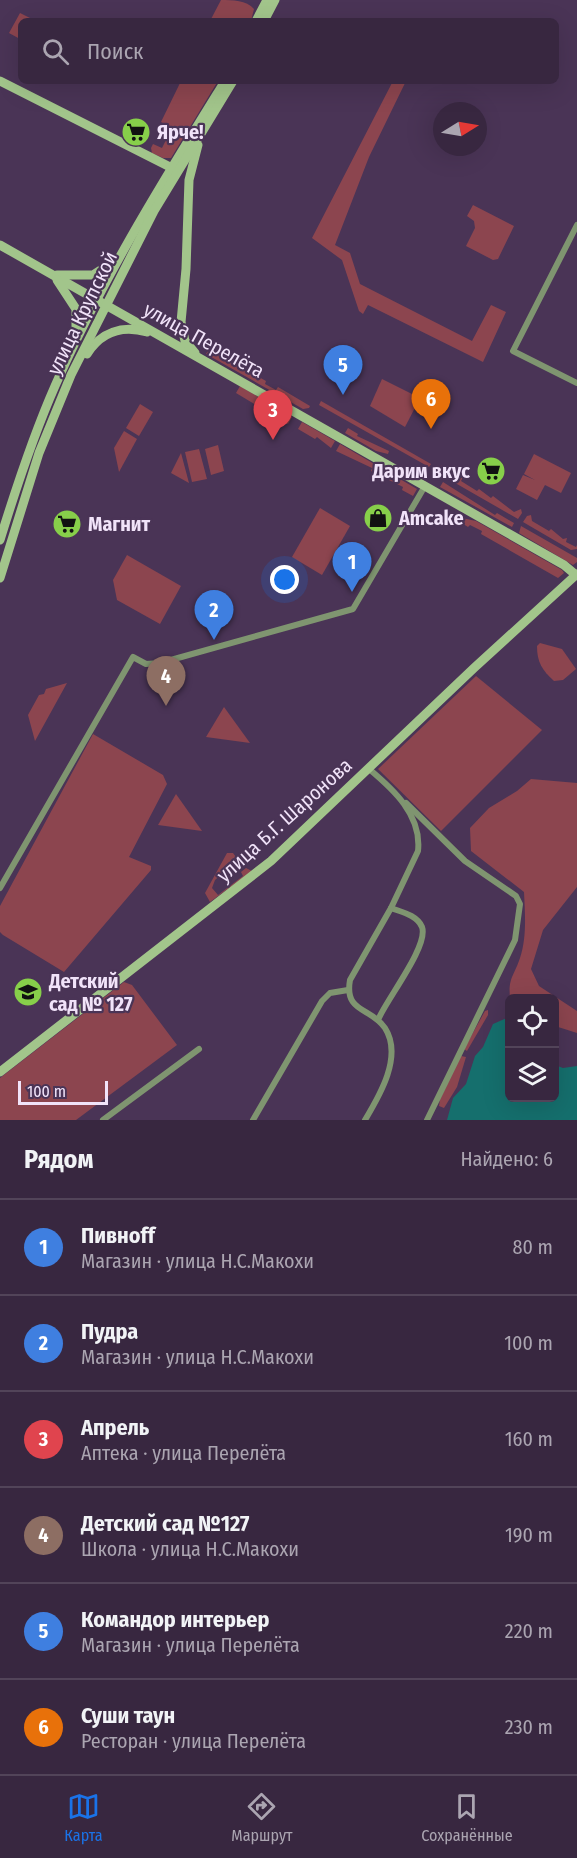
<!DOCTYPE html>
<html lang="ru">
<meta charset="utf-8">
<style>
:root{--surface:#382740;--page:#3f2f47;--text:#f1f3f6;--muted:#aba5b1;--line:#524459;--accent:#1a73e8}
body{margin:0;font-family:"Fira Sans Condensed",sans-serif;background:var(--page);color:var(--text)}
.controls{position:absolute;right:18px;bottom:18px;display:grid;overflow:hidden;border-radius:9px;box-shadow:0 6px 24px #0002}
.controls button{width:54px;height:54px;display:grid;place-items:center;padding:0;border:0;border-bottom:2px solid var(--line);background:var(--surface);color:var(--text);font:30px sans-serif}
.compass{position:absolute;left:433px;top:102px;width:54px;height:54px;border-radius:50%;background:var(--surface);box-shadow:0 6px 24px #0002;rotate:79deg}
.scale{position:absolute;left:18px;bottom:15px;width:90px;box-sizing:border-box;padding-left:6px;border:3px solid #f1e3f9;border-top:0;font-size:16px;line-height:21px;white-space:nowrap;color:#f1e3f9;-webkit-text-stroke:4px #4a3456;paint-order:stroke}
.you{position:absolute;left:285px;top:580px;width:21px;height:21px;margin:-15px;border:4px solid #fff;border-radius:50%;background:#1a73e8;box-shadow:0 0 0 9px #1a73e833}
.badge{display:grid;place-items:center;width:39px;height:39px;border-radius:50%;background:var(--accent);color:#fff;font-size:20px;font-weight:700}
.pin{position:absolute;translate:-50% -50px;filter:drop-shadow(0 2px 3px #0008)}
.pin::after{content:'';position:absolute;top:32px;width:21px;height:18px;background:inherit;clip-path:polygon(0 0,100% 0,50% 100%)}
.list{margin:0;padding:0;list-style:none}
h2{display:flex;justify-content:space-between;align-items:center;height:78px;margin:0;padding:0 24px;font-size:26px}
h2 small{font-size:20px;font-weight:400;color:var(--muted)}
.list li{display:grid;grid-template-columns:39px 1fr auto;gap:18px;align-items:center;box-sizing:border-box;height:96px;padding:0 24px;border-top:2px solid var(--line)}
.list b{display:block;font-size:22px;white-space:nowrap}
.list p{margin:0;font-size:20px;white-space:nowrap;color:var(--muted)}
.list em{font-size:20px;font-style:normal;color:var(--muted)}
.icon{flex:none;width:33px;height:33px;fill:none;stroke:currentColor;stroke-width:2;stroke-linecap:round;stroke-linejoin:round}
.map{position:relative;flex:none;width:577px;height:1120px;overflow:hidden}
.search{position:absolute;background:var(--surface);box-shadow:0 6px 24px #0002;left:18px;right:18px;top:18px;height:66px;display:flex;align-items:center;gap:15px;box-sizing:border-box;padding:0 21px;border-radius:9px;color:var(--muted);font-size:22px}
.sheet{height:654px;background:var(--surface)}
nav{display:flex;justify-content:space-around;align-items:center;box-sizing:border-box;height:84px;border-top:2px solid var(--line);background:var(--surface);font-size:16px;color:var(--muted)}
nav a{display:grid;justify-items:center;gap:3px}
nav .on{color:var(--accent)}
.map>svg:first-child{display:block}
.green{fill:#8c454f}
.water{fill:#156f6d}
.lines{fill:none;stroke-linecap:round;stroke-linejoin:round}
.street{stroke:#7f9570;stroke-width:6}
.secondary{stroke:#a2c58b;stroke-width:9}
.labels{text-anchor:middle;stroke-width:4.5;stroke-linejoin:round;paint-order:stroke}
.poi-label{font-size:20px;font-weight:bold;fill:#f1e3f9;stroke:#4a3456;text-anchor:start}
.street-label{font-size:20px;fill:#f1e3f9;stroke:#4a3456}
</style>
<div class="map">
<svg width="577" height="1120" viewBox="0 0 577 1120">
<rect width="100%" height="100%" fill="#4a3456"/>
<g class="green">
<path d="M221 0C233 0 246 0 254 9L251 21H210Z"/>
<path d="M20 13 36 21H21V43L20 39 9 33Z"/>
<path d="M181 81H218L171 158H163L152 153 151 148 153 144 162 148 172 128 161 122Z"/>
<path d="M393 81H406L369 157 335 245 350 253 360 284 472 341 491 305 506 312 483 362 368 305 363 314 359 311 342 260 312 238Z"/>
<path d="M473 205 514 226 498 259 493 260 466 246 475 228 474 221 467 216Z"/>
<path d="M209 349 266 381 265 384 276 390 278 387 310 406 309 408 303 409 206 354Z"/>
<path d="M382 379 420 398 405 427 370 406Z"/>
<path d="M240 386 292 417 288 424 236 393Z"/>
<path d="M321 401 431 464 429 467 319 405Z"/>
<path d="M140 404 153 412 139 436 126 428Z"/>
<path d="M302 422 335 441 331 448 317 437 315 439 298 429Z"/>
<path d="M348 428 358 434 357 436 389 451 388 454 376 451 345 433Z"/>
<path d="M124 431 137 439 119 472 114 448Z"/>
<path d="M340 444 417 489 413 496 402 490 403 487 371 471 372 468 336 451Z"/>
<path d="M218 445 224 471 211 475 205 449Z"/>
<path d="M199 449 207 479 192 482 185 452Z"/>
<path d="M181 453 189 483 171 473Z"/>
<path d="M534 454 571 473 561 493 545 485 537 500 516 489 523 475 535 480 524 474Z"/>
<path d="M442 465 463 477 461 481 477 491 479 489 491 498 493 496 514 512 521 509 522 513 518 519 436 472Z"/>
<path d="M443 482 495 515 497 513 514 523 512 527 440 487Z"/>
<path d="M320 508 350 526 322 575 292 557Z"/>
<path d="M531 515 532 521 549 531 551 529 563 539 567 538 566 542 576 547 577 545V549L571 550 523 522 527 516Z"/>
<path d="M462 518 476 521 562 570 564 573 558 578 481 534 482 531 470 525 468 527 460 522Z"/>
<path d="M521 526 577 558V562L573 565 519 533Z"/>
<path d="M127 555 181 586 160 624 117 600 113 580Z"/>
<path d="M540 643 562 649 576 669 563 680 554 681C542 670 537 662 537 646Z"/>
<path d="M476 676 542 730 441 831 378 769Z"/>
<path d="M67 683 35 741 28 715 39 695 44 694 46 689Z"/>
<path d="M224 707 250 743 206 737Z"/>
<path d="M93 734 163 775 167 784 129 857 151 866V870L64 972 3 935 0 932V906Z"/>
<path d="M531 779 577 783V887L543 930 531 969 539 986 577 1011V1033L555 1026 554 999 510 998C508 978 514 976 520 958 527 937 525 914 524 892L471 851 470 828 489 808 517 791Z"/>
<path d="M176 794 202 831 158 825Z"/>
<path d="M227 853H233L241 864 238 866 233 864 215 880 212 888 218 895 243 876 241 872 246 868 252 871 210 902 205 893Z"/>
<path d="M124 982 132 985 177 1045 76 1120H0V1078Z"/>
<path d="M488 1010V1015L467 1051 464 1049 485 1011Z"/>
<path d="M461 1056 466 1057 457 1087 444 1108 439 1106 440 1099Z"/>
</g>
<path class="water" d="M509 1017 510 1098H554L555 1065 563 1068 577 1066V1120H447L453 1098 466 1084 475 1056 483 1047 493 1024Z"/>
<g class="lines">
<g class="street">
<path d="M577 225 513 351 577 383"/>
<path d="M406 803 465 861 516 896 520 904 515 940 427 1120"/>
<path d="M0 888 133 657 146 664 160 663 353 609 425 486"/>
<path d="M378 1020C386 1000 429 946 422 927 417 915 401 912 391 908"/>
<path d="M103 1120 199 1049"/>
<path d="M253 1120 322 1001 330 993 348 990"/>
<path d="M365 1120C380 1095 403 1056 385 1028 371 1007 344 1013 350 980L391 908 418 851C422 815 393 789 369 769"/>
</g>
<g class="secondary">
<path d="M256 21 267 0"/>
<path d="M264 21 275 0"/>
<path d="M0 81 172 168"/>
<path d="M0 245 564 565 576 575"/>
<path d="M57 275H93L116 260"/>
<path d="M57 280 76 309V336"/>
<path d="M195 353 185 341 181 322 186 269 189 180 198 145"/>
<path d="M87 354C101 332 122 325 147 332"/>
<path d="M0 540C16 488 33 436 55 386 102 279 164 180 225 81"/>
<path d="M0 578 39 453 71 375 154 211 233 81"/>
<path d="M0 1072 271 861 474 668 577 574"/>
</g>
</g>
<defs>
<g id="supermarket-disc" transform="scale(1.5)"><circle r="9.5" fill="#87cf4a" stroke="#4a3456"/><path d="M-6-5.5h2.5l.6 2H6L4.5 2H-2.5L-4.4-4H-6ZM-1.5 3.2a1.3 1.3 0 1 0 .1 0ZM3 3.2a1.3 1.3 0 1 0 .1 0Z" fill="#111"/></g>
<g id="shop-disc" transform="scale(1.5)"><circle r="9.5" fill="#87cf4a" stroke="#4a3456"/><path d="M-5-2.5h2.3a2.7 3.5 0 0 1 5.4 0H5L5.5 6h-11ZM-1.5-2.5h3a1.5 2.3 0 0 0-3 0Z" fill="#111"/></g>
<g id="school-disc" transform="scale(1.5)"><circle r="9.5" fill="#87cf4a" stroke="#4a3456"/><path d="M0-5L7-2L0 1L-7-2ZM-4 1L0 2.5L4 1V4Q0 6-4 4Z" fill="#111"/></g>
</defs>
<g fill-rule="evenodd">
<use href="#supermarket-disc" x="136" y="132"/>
<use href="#supermarket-disc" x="491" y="471"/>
<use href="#shop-disc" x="378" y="518"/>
<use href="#supermarket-disc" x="67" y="524"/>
<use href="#school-disc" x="28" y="992"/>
</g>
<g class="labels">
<g class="poi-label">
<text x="157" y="139">Ярче!</text>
<text x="470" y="478" text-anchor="end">Дарим вкус</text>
<text x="399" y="525">Amcake</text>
<text x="88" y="531">Магнит</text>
<text x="49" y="988">Детский<tspan x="49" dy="23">сад № 127</tspan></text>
</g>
<g class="street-label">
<text transform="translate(82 313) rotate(-64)" y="7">улица Крупской</text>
<text transform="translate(204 340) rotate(29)" y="7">улица Перелёта</text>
<text transform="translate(284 820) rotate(-42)" y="7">улица Б.Г. Шаронова</text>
</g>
</g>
</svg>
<div class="controls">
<button><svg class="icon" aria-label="locate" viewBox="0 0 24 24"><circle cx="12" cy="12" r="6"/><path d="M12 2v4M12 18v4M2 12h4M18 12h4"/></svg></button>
<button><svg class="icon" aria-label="layers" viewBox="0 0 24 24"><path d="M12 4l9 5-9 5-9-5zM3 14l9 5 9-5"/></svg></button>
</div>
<svg class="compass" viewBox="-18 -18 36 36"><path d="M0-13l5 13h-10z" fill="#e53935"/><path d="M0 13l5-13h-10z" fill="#aba5b1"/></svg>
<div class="scale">100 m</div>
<div class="you"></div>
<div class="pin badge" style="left:352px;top:592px;background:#3f7fe0">1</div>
<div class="pin badge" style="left:214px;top:640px;background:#3f7fe0">2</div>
<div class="pin badge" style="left:273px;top:440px;background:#e0444e">3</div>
<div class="pin badge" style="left:166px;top:706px;background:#8d6e63">4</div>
<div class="pin badge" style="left:343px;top:395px;background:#3f7fe0">5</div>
<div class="pin badge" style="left:431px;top:429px;background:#e8710a">6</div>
<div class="search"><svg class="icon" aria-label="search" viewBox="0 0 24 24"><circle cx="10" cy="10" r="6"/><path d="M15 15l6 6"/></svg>Поиск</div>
</div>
<section class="sheet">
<h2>Рядом<small>Найдено: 6</small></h2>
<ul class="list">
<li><span class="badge" style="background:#3f7fe0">1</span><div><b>Пивнoff</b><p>Магазин · улица Н.С.Макохи</p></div><em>80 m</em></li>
<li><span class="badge" style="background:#3f7fe0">2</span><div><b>Пудра</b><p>Магазин · улица Н.С.Макохи</p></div><em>100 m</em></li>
<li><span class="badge" style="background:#e0444e">3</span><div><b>Апрель</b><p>Аптека · улица Перелёта</p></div><em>160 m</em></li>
<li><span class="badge" style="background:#8d6e63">4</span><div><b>Детский сад №127</b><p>Школа · улица Н.С.Макохи</p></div><em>190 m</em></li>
<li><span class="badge" style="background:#3f7fe0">5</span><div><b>Командор интерьер</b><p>Магазин · улица Перелёта</p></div><em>220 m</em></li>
<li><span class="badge" style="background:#e8710a">6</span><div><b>Суши таун</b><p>Ресторан · улица Перелёта</p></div><em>230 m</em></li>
</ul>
</section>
<nav>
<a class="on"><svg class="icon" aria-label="map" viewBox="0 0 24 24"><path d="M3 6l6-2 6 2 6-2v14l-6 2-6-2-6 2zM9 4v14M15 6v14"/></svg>Карта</a>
<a><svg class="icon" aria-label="directions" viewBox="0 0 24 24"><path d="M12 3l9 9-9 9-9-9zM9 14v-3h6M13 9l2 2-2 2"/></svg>Маршрут</a>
<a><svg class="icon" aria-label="saved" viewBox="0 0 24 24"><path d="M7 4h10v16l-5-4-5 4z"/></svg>Сохранённые</a>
</nav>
